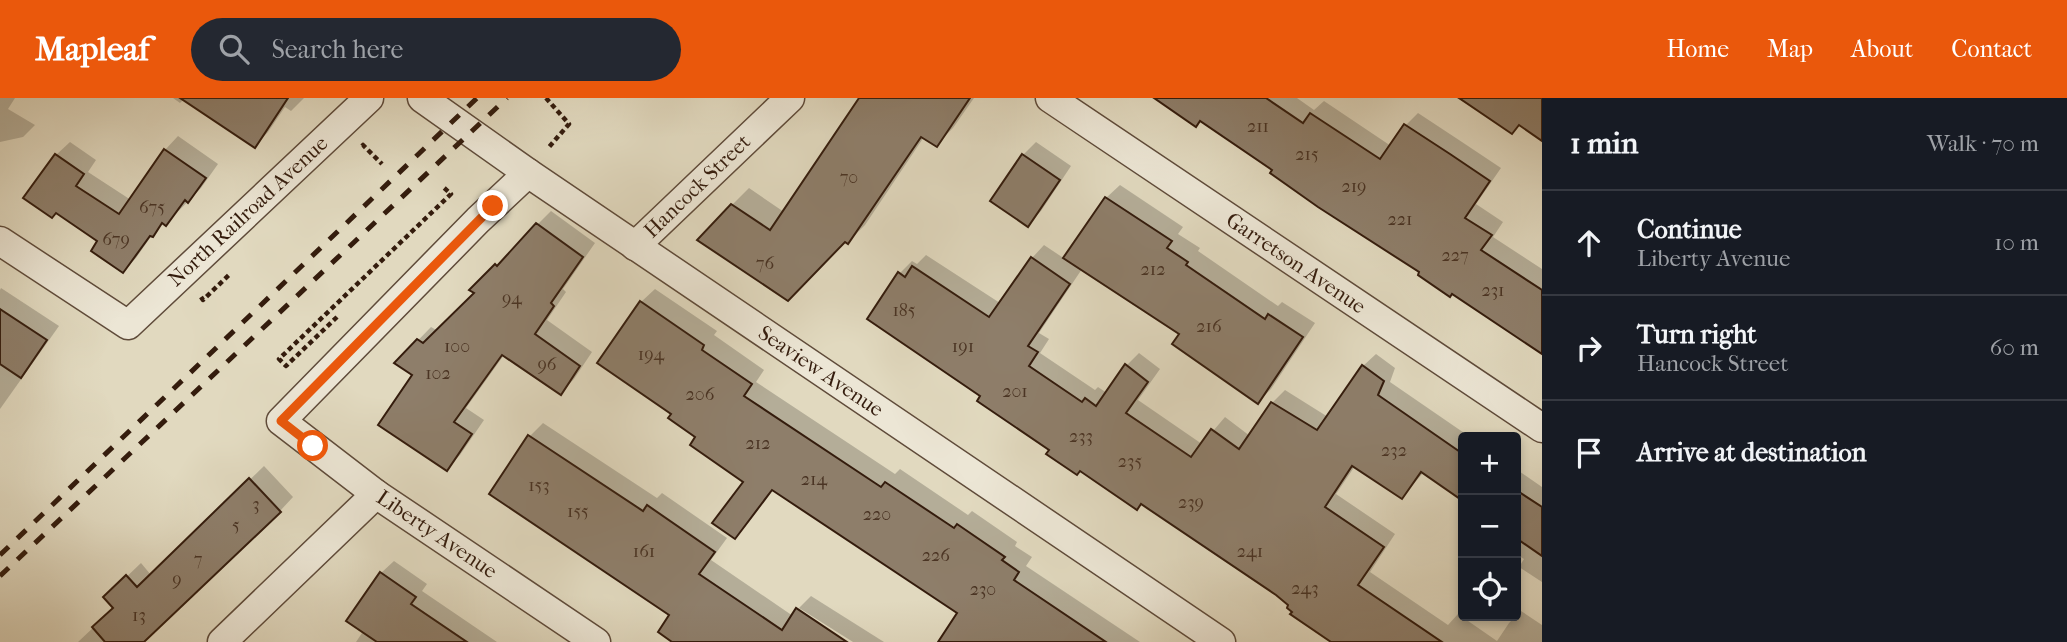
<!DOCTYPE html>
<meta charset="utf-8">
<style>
:root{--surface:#171b24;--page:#242831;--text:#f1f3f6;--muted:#9ea1a6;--line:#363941;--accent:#ea580c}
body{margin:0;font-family:"IM FELL French Canon",serif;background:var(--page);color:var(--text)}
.controls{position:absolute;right:21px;bottom:21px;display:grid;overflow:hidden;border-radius:7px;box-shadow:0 4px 10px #0003}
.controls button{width:63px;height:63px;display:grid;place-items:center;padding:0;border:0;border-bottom:2px solid var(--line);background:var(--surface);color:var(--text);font:35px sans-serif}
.stop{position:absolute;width:21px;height:21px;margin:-16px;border:5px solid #ea580c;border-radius:50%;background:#fff}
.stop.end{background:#ea580c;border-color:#fff;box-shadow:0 2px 7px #0008}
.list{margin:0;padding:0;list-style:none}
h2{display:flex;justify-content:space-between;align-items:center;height:91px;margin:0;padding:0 28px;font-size:30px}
h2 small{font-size:23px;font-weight:400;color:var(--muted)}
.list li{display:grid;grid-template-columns:46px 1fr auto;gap:21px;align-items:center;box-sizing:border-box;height:105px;padding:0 28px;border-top:2px solid var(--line)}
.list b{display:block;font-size:26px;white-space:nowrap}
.list p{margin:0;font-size:23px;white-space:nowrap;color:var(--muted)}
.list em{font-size:23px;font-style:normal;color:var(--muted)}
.icon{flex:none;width:38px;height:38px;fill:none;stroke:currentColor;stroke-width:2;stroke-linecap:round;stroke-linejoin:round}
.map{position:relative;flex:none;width:1542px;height:544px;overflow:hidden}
header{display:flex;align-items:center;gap:42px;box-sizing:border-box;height:98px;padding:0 35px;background:var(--accent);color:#fff}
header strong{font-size:33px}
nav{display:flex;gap:38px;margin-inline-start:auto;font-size:24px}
.search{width:490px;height:63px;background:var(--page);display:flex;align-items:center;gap:18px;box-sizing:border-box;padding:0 24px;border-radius:38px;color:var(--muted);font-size:26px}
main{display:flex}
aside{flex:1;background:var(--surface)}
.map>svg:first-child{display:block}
.shadow{fill:#0003}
.building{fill:#8e7e6a;stroke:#341c0d;stroke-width:2}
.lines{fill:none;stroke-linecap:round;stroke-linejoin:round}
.minor-casing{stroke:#5f4b3a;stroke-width:31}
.path{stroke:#341c0d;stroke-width:4.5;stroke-dasharray:5 3.5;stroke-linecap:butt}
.minor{stroke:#ece6d5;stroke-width:28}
.rail{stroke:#341c0d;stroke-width:5;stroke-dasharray:12 12;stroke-linecap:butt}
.route{stroke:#ea580c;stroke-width:9}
.labels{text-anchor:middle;stroke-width:6;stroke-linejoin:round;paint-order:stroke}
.number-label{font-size:18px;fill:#4a3424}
.street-label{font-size:21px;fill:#341c0d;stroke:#ece6d5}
</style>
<header>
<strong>Mapleaf</strong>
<div class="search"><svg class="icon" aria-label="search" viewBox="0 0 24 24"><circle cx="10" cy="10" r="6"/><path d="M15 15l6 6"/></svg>Search here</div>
<nav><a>Home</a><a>Map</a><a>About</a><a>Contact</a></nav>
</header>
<main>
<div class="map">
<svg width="1542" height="544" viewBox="0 0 1542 544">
<rect width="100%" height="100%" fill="#e1d9bf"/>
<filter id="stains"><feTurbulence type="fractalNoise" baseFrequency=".00286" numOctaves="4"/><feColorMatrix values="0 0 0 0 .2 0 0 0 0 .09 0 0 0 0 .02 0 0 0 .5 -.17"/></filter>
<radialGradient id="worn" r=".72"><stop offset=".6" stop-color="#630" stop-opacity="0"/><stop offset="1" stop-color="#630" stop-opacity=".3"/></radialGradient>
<g class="shadow">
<path d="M0 0H15L8 11 35 27 23 39 0 44Z"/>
<path d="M173 0H304L291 13 285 9 268 34 255 48 184 1 180 5Z"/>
<path d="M862 0H974L953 30 936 47 924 39 865 127 848 144 845 142 788 200 732 107 749 90 784 114Z"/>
<path d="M1157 0H1297L1314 12 1324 3 1391 48 1405 28 1418 15 1462 44 1501 70 1476 106 1503 124 1493 139 1542 171V256L1201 21Z"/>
<path d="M1457 0H1542V41L1520 26 1512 34Z"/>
<path d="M178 38 218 66 201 90 166 126 164 125 152 137 136 160 123 173 100 143 57 113 26 99 56 57 70 44 96 62 88 74 131 102 165 52Z"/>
<path d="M1036 44 1071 68 1041 113 1028 127 1023 57Z"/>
<path d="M1120 87 1183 129 1178 136 1200 150 1198 153 1278 208 1282 204 1315 225 1271 291 1258 304 1181 236 1082 171 1039 235 1049 241 1040 255 1095 292 1098 289 1107 295 1126 268 1139 255 1160 271 1138 302 1202 346 1225 319 1250 338 1272 305 1285 292 1328 319 1363 268 1376 256 1395 270 1390 284 1470 339H1463V401L1424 374 1402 399 1355 368 1336 396 1395 436 1370 474 1448 527 1458 516 1497 543 1509 525 1521 513 1542 527V544H1338L1291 507 1142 404 1080 371 983 298 900 175 912 163 917 166 926 157 1000 205 1032 160 1044 147 1065 161 1106 100Z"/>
<path d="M551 113 595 145 563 191 566 194 547 222 592 254 574 281 561 295 504 257 466 310 484 322 460 357 446 371 414 276 397 264 431 229 438 233 477 195 472 192Z"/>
<path d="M1 190 59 228 0 311V192Z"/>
<path d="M655 191 717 233 714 237 764 272 756 284 895 376 900 371 968 417 972 413 1017 444 1015 448 1032 459 1026 468 1140 544H940L959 515 774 391 748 425 735 439 746 383 674 315 641 204Z"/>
<path d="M543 325 657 400 662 395 727 440 711 462 793 518 798 511V513L847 544H676L671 517 491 396 530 338Z"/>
<path d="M264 368 293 399 280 413 141 544H78L115 509 119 486 141 465 151 477Z"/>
<path d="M1516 371 1542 389V484L1519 469 1524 461 1516 456Z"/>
<path d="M394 463 427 486 422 493 497 544H356L364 532 381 475Z"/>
<path d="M811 498 884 544H853L799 510Z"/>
</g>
<g class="building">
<path d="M180 0H288L255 50Z"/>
<path d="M859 0H970L937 49 921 39 848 146 845 144 788 203 697 142 731 106 770 132Z"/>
<path d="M1154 0H1266L1303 25 1310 15 1380 61 1404 26 1450 56 1490 83 1465 120 1492 137 1481 152 1542 192V256L1452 196 1450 199 1418 177 1419 174 1318 109 1270 75 1272 72 1200 23 1196 29Z"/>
<path d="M1459 0H1542V43L1519 27 1512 36Z"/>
<path d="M164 51 206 80 188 105 185 102 166 128 162 125 153 139 150 138 123 175 91 153 97 143 56 115 52 120 23 100 55 56 84 76 76 88 119 116Z"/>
<path d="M1022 56 1060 82 1028 129 990 103Z"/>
<path d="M1105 99 1172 143 1167 150 1188 164 1186 167 1265 221 1268 216 1303 239 1258 306 1172 246 1179 236 1063 160Z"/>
<path d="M536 125 583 159 551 205 554 208 535 236 580 268 561 297 502 257 454 324 472 336 447 373 378 327 412 277 394 265 417 241 423 245 474 195 469 192 495 166 497 168Z"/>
<path d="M1031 159 1070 186 1028 248 1038 254 1029 268 1082 304 1085 300 1096 308 1125 266 1148 284 1126 315 1191 359 1211 331 1239 351 1271 304 1317 332 1362 267 1384 283 1378 297 1463 356V403L1421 374 1402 401 1352 368 1325 409 1384 449 1358 487 1442 544H1331L1290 516 1292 514 1287 510 1288 507 1276 497 1141 406 1137 412 1080 373 1077 377 1046 356 1049 352 977 303 980 298 867 221 898 174 905 179 912 168 989 219Z"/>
<path d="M640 203 704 247 702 252 752 286 744 298 881 389 885 384 954 430 957 426 1005 459 1002 462 1019 474 1014 482 1106 544H938L957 515 772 392 735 441 712 425 743 384 690 347 695 339 668 320 671 316 597 265Z"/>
<path d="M0 211 47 242 21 280 0 266Z"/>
<path d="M528 337 643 413 647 407 715 454 699 476 782 532 796 510 847 544H672L658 534 669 517 489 396Z"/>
<path d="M249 380 281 414 144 544H105L92 529 113 510 103 499 126 477 137 489Z"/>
<path d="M1516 392 1542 409V458L1516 440Z"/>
<path d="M380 474 416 499 411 506 467 544H377L346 523Z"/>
</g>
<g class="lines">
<g class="minor-casing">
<g id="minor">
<path d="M422 0 528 75 1221 544"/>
<path d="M1050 0 1542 330"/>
<path d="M528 75 478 122 281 323 376 396 596 544"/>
<path d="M0 143 128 227 369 0"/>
<path d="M635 148 790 0"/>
<path d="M222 544 376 396"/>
</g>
</g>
<g class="path">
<path d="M546 0 569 26 549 49"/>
<path d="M362 48 363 47 382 66"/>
<path d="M201 199 203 202 230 176"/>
<path d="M337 219 286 268 279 261 451 96 442 88"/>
</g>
<use href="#minor" class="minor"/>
<g class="rail">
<path d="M0 457 477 0"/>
<path d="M0 478 507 0"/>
</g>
</g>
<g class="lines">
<path class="route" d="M313 348 281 323 493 108"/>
</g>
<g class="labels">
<g class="number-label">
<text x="1258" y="34">211</text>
<text x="1307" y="62">215</text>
<text x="849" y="85">70</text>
<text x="1354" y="94">219</text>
<text x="152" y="115">675</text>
<text x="1400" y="127">221</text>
<text x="116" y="147">679</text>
<text x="1455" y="163">227</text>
<text x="765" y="171">76</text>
<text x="1153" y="177">212</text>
<text x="1493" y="198">231</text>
<text x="512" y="206">94</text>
<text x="904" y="218">185</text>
<text x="1209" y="234">216</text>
<text x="457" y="254">100</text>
<text x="963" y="254">191</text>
<text x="651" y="262">194</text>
<text x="547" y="272">96</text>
<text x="438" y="281">102</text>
<text x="1015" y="299">201</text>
<text x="700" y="302">206</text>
<text x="1081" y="344">233</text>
<text x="758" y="351">212</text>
<text x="1394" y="358">232</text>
<text x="1130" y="369">235</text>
<text x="814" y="387">214</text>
<text x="539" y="393">153</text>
<text x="1191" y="410">239</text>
<text x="256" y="412">3</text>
<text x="578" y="419">155</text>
<text x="877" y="422">220</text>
<text x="236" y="433">5</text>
<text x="644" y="459">161</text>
<text x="1250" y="459">241</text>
<text x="936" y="463">226</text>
<text x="198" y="467">7</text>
<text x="177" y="487">9</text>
<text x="1305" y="496">243</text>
<text x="983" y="497">230</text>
<text x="139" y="523">13</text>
</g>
<g class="street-label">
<text transform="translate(697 88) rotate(-44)" y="7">Hancock Street</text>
<text transform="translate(248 113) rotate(-43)" y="7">North Railroad Avenue</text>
<text transform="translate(1296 165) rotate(34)" y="7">Garretson Avenue</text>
<text transform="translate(821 273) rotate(34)" y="7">Seaview Avenue</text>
<text transform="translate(437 436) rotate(34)" y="7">Liberty Avenue</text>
</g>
</g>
<rect width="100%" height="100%" filter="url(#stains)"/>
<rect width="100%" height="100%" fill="url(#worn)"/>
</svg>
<div class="controls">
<button>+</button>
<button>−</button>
<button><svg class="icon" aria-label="locate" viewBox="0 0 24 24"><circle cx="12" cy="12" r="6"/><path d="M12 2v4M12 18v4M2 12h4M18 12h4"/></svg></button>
</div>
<div class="stop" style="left:313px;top:348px"></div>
<div class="stop end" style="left:493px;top:108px"></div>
</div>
<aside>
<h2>1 min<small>Walk · 70 m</small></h2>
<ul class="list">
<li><svg class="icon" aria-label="ahead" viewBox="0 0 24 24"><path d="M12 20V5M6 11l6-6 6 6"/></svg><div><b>Continue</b><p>Liberty Avenue</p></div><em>10 m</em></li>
<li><svg class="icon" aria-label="right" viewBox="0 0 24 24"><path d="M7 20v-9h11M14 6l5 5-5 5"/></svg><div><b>Turn right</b><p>Hancock Street</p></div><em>60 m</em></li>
<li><svg class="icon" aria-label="arrive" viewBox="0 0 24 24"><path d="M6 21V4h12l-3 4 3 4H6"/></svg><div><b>Arrive at destination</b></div></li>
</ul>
</aside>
</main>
